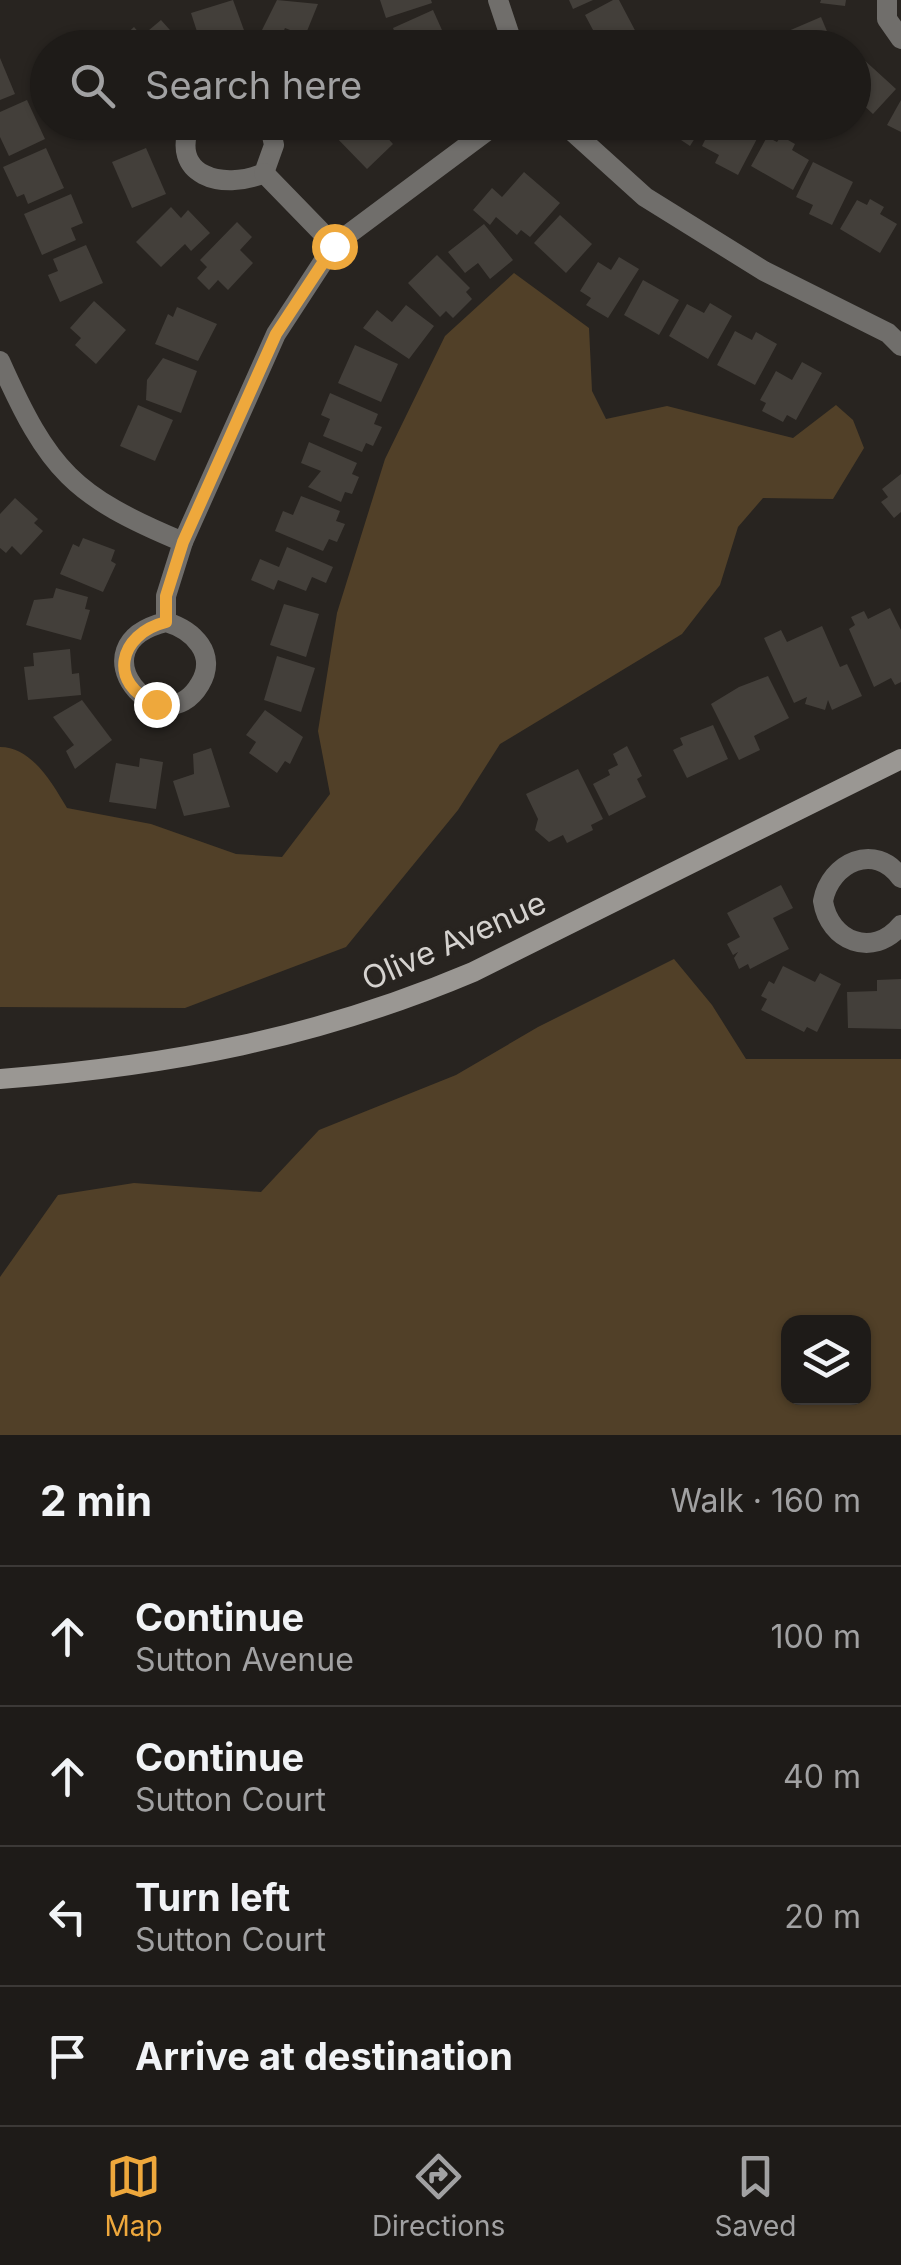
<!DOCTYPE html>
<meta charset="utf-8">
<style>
:root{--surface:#1e1b18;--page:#262421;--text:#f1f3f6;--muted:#a1a1a2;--line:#3c3937;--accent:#eea83c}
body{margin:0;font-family:Inter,sans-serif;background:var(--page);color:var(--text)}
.controls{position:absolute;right:30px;bottom:30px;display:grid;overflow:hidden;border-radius:20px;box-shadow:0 2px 8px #0004}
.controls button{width:90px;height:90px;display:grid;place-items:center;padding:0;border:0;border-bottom:2px solid var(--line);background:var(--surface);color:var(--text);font:50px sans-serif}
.stop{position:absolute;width:30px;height:30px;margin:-22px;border:8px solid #eea83c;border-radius:50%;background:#fff}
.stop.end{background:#eea83c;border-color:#fff;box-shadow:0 2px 10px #0008}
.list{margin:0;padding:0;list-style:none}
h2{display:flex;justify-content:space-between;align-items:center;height:130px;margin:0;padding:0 40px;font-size:42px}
h2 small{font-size:32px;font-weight:400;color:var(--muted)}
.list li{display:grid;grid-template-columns:65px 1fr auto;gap:30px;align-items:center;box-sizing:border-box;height:140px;padding:0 40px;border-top:2px solid var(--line)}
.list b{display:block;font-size:38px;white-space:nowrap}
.list p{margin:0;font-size:32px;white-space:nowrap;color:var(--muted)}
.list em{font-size:32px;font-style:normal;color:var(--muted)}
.icon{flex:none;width:55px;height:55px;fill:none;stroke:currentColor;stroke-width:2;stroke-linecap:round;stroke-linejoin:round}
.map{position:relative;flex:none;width:901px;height:1435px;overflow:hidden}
.search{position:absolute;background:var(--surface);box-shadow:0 2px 8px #0004;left:30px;right:30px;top:30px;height:110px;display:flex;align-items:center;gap:25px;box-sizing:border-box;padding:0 35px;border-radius:55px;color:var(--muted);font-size:38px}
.sheet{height:690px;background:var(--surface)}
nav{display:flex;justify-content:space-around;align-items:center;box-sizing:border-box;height:140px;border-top:2px solid var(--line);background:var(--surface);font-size:28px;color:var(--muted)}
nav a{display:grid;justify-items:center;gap:5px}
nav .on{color:var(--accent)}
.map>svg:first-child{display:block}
.green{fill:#514028;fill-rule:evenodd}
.building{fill:#433f3a}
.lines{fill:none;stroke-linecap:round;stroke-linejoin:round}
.minor{stroke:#706e6b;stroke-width:20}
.secondary{stroke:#9a9793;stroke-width:20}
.route{stroke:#eea83c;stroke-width:12}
.labels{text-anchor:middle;stroke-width:8;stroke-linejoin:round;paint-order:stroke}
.street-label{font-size:32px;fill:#d5d2cf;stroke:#282420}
</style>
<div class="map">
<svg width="901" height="1435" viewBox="0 0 901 1435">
<rect width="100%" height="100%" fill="#282420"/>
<g class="green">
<path d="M514 273 589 328 592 391 606 419 667 406 793 438 836 405 853 420 864 448 833 499 763 498 738 527 720 585 682 634 500 744 458 810 346 947 185 1008 0 1007V747C32 747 52 783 67 808L151 824 236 854 282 857 330 794 318 731 337 613 385 459 445 336Z"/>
<path d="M674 959 712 1005 746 1059H901V1435H0V1277L58 1195 134 1183 261 1192 319 1130 456 1075 538 1027ZM788 1322H864V1398H788Z"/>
</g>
<g class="building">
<path d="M233 0 245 33 202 47 191 13Z"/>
<path d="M277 0 318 4 305 36 285 28 277 47 258 38Z"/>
<path d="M380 0H431L432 3 386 18Z"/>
<path d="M569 0H593L573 9Z"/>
<path d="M613 0H619L638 36 616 48H593L586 34 593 30 585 15Z"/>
<path d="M821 0H846L845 6 820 3Z"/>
<path d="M433 10 450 48H401L393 28Z"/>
<path d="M821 17 834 48H793L786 32Z"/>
<path d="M161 20 186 48H128L121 39 134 27 142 36Z"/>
<path d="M0 58 15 94 0 100Z"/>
<path d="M862 58 896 89 873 114 858 100 854 105V68Z"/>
<path d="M27 100 45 139 9 156 0 137V112Z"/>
<path d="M901 100V132L887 125Z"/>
<path d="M110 122H142L136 134Z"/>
<path d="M343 122H373L393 144 367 169 332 133Z"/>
<path d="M654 122H705L690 146Z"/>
<path d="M714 122H739L760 133 738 175 715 163 719 155 702 146Z"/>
<path d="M781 136 795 144 792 150 809 160 793 190 751 166 767 137 777 142Z"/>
<path d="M46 148 64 188 28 204 24 194 17 197 3 167Z"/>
<path d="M146 148 166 194 132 208 112 162Z"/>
<path d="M813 162 853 182 832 225 809 214 813 205 796 197Z"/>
<path d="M524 172 560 203 530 237 521 230 517 235 496 217 490 225 473 210 492 188 502 197Z"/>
<path d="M71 194 83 223 71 228 76 240 42 255 24 214Z"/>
<path d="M870 199 884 207 880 214 897 224 880 253 840 229 857 200 867 205Z"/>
<path d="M171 207 181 218 188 210 210 233 191 251 185 244 161 267 136 242Z"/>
<path d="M560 215 592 244 566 273 534 243Z"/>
<path d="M237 222 252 237 240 250 253 263 228 290 218 280 209 290 197 278 207 267 200 260Z"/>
<path d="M484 224 513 260 490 279 478 263 465 273 448 252Z"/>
<path d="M86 245 103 283 60 302 48 275 58 271 53 259Z"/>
<path d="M437 255 470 288 466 292 472 299 453 318 446 311 440 317 408 283Z"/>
<path d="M619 257 639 269 608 318 586 305 591 298 580 291 598 262 611 270Z"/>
<path d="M643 280 679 300 659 335 624 315Z"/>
<path d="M94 301 126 330 96 364 75 345 81 338 70 328Z"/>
<path d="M710 303 732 316 708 359 669 336 687 304 704 313Z"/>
<path d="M406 305 434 326 409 359 363 328 377 310 392 322Z"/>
<path d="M177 307 217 324 198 361 155 344 168 314 173 317Z"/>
<path d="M735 331 752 340 756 332 777 344 755 385 717 365Z"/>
<path d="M355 345 398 364 381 402 338 383Z"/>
<path d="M163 358 197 371 181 413 146 400 147 380Z"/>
<path d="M802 362 822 373 796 420 787 415 783 422 762 411 766 403 760 400 776 371 792 380Z"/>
<path d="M330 393 378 414 374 424 382 427 373 446 366 443 362 452 323 436 330 419 321 415Z"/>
<path d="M138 405 173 420 155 461 120 446Z"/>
<path d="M309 442 357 463 352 474 359 477 352 494 345 492 341 502 308 487 321 471 301 463Z"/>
<path d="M901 474V512L894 518 881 502 888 497 882 489Z"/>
<path d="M301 496 340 511 336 521 345 524 337 542 329 539 323 551 275 531 283 511 293 515Z"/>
<path d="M15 498 38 519 34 523 43 531 21 555 12 546 6 553 0 548V514Z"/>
<path d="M83 538 115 550 111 561 116 564 103 592 60 574 73 544 79 547Z"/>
<path d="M287 547 333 567 326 583 312 577 306 591 278 580 274 590 251 580 260 559 279 567Z"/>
<path d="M56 588 88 597 85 609 90 610 81 640 26 625 34 600 53 598Z"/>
<path d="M284 604 319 614 306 657 270 645Z"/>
<path d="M890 608 901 630V682L895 685 891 678 874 687 849 629 855 625 851 617 864 611 868 619Z"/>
<path d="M822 626 840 667 847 664 862 696 832 710 828 700 825 710 805 704 807 697 794 703 764 638 781 630 787 642Z"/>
<path d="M70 649 72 674 79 673 81 695 28 700 24 667 34 666 33 653Z"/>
<path d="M277 656 315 668 301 712 264 700Z"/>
<path d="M768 676 789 718 754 736 760 750 739 760 711 704 739 687Z"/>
<path d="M82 700 112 740 75 769 66 751 74 745 53 717Z"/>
<path d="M265 710 303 737 290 764 285 761 277 773 249 753 256 742 246 735Z"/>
<path d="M713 725 728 759 687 778 673 750 683 745 680 738Z"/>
<path d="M627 746 642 776 637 779 646 797 609 816 593 784 610 775 608 770 618 765 613 754Z"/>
<path d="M211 748 230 807 184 816 173 781 194 774 193 754Z"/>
<path d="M140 758 163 762 156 809 109 802 116 763 139 767Z"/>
<path d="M578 769 603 819 591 825 593 830 567 843 563 835 549 842 535 830 538 819 526 794Z"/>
<path d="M781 885 793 908 773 918 789 949 750 969 748 964 739 969 734 958 738 952 733 955 727 944 740 937 727 913Z"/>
<path d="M783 966 815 982 820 973 841 984 817 1032 807 1027 804 1032 761 1010 767 999 761 996 769 981 774 984Z"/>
<path d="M901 979V1029L848 1028 847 992 877 991V980Z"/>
</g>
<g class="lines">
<g class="minor">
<path d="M498 0 514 48"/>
<path d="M887 0V19L901 39"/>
<path d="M191 122C168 176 223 191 264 173L274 145 269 122"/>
<path d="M562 122 645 197 764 271 888 333 901 346"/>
<path d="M264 173 334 245"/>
<path d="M0 361C49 471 73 496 183 542"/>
<path d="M166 622C193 630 218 654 200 684 162 749 71 645 166 622V596L183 542 276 334 334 245 499 122"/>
<path d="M901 878C875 841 830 863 823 901 829 941 873 959 901 925"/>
</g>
<path class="secondary" d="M0 1079C169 1066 317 1038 473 972L901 759"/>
</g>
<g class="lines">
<path class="route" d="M156 704C107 684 118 634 166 622V596L183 542 276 334 334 246"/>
</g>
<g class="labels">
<g class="street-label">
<text transform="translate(454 941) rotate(-24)" y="11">Olive Avenue</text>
</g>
</g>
</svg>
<div class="controls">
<button><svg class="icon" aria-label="layers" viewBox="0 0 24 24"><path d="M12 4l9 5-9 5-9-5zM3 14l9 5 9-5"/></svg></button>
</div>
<div class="stop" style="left:334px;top:246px"></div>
<div class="stop end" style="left:156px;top:704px"></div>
<div class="search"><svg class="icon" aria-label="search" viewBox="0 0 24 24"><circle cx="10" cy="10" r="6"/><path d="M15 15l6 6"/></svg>Search here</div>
</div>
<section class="sheet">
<h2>2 min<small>Walk · 160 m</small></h2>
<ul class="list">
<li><svg class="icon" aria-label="ahead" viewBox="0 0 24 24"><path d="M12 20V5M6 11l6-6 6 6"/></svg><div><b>Continue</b><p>Sutton Avenue</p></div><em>100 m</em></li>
<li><svg class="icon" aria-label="ahead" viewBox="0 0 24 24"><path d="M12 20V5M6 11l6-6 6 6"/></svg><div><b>Continue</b><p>Sutton Court</p></div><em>40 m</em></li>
<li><svg class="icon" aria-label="left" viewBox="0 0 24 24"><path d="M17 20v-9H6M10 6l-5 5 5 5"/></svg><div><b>Turn left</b><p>Sutton Court</p></div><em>20 m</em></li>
<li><svg class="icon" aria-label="arrive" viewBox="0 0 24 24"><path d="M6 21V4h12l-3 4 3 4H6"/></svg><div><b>Arrive at destination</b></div></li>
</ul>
</section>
<nav>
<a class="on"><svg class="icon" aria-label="map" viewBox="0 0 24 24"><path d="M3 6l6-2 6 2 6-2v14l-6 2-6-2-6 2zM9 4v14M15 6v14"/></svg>Map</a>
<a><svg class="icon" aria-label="directions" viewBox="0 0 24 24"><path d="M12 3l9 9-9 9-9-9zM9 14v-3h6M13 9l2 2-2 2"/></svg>Directions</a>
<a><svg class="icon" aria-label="saved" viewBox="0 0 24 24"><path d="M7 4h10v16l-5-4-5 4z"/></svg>Saved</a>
</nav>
